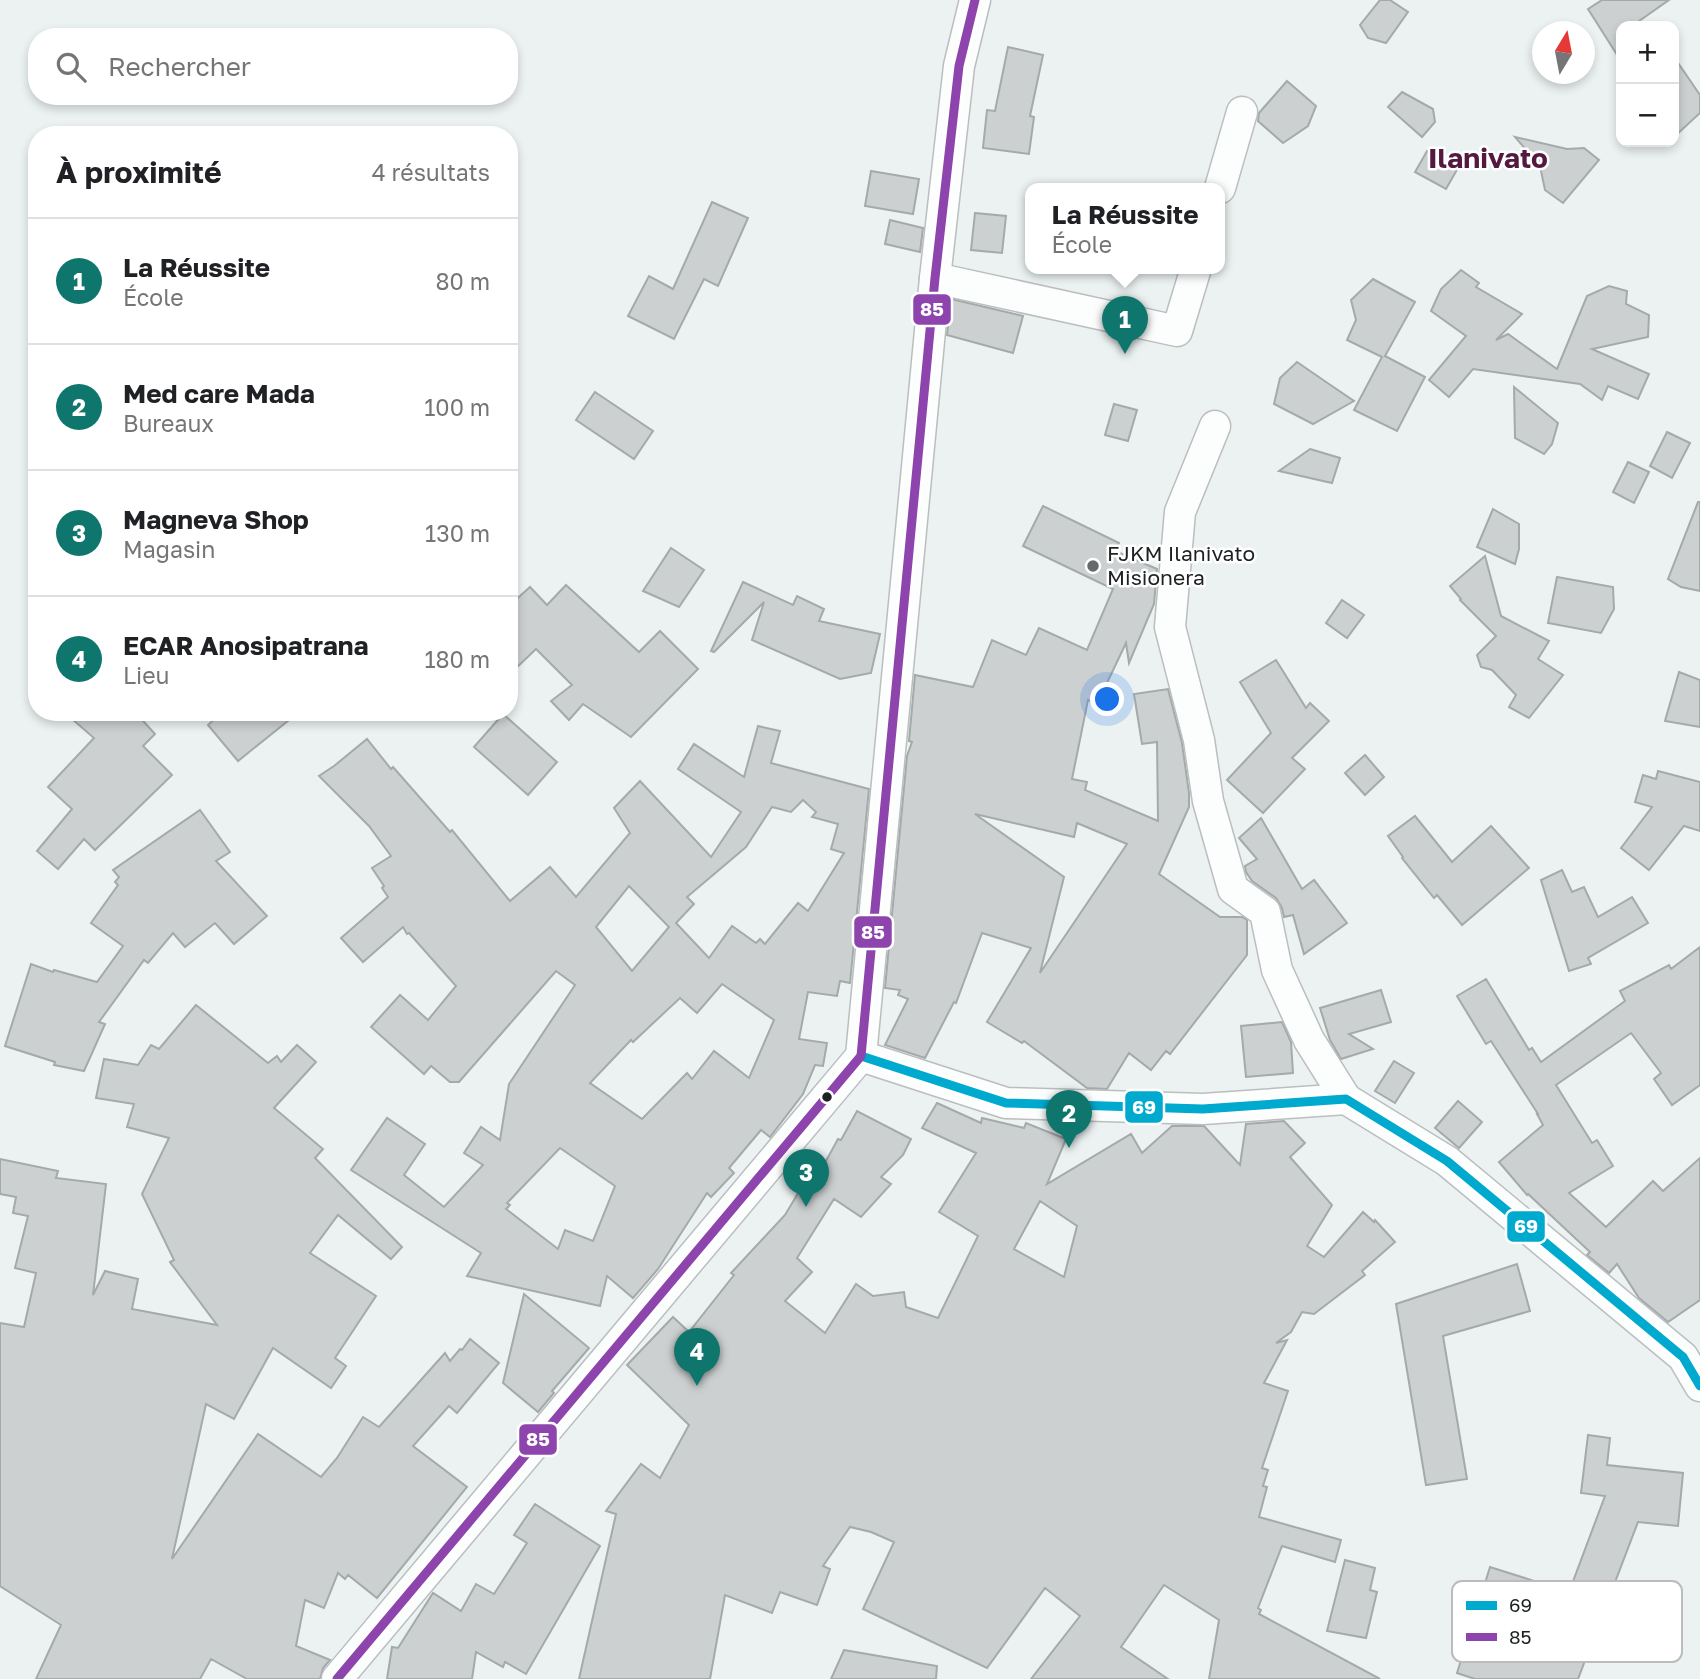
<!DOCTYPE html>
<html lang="fr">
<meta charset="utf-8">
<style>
:root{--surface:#fff;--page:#f6f6f6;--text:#202124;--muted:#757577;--line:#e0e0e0;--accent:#0f766e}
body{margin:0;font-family:"Golos Text",sans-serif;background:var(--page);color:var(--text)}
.controls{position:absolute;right:21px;top:21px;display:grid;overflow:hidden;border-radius:14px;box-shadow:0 4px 10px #0003}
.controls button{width:63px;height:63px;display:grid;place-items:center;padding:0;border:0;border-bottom:2px solid var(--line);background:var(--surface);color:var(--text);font:35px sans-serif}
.compass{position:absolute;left:1532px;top:21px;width:63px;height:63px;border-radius:50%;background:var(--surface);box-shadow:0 4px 10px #0003;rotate:10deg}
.you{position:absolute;left:1108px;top:700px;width:24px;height:24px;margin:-18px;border:5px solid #fff;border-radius:50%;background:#1a73e8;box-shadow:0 0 0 10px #1a73e833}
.badge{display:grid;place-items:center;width:46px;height:46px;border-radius:50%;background:var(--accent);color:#fff;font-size:23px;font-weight:700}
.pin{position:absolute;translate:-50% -58px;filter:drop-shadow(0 2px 4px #0008)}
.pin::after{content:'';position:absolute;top:37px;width:24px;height:21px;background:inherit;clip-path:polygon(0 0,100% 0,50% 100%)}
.popup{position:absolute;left:1025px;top:183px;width:200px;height:91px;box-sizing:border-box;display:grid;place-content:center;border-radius:14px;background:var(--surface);filter:drop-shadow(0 2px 5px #0005);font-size:23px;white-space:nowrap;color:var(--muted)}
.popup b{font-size:26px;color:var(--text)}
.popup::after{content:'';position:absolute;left:50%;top:100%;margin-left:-14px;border:14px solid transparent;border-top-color:var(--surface)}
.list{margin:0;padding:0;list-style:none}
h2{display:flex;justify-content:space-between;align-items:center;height:91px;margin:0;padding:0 28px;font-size:30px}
h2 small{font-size:23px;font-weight:400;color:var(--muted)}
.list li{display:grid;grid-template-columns:46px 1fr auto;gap:21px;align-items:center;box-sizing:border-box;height:126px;padding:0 28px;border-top:2px solid var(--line)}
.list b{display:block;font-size:26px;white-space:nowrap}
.list p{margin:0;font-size:23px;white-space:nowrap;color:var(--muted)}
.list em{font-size:23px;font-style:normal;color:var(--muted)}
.icon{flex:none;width:38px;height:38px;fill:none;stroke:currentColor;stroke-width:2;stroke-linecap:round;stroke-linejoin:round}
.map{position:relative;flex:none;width:1700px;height:1679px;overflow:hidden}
.search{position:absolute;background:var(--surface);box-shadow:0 4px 10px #0003;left:28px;top:28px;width:490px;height:77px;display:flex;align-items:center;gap:18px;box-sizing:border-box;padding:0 24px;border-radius:28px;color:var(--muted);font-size:26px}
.panel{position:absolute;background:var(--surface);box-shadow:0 4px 10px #0003;left:28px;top:126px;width:490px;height:595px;border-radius:28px}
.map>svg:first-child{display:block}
.building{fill:#ccd0d0;stroke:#a4a9a9;stroke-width:2;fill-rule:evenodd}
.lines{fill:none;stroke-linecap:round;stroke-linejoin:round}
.minor-casing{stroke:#babebf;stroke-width:33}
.minor{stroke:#fcfdfd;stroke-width:30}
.bus-1-casing{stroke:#fff;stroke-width:14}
.bus-2-casing{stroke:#fff;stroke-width:14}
.bus-1{stroke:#00a9ce;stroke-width:9}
.bus-2{stroke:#8e44ad;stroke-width:9}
.poi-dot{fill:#656a6b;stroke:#fff;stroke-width:2.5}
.bus-dot{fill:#1d2122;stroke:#fff;stroke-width:2.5}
.labels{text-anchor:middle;stroke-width:5;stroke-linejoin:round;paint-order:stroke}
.poi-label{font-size:21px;fill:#1d2122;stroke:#fff;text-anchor:start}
.district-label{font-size:28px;font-weight:bold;fill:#54193f;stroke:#fff}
.key{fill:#fff;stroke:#bbbcbd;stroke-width:2}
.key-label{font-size:19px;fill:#1d2122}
.line-badge{stroke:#fff;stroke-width:2.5}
.badge-label{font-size:19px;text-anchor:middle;font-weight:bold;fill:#fff}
</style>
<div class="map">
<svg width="1700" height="1679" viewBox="0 0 1700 1679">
<rect width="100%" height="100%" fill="#ecf2f2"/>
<g class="building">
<path d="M1380 0H1390L1408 12 1386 43 1368 38 1360 25Z"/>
<path d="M1602 0H1669L1632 26H1621V61L1588 9Z"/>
<path d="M1008 47 1043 55 1030 116 1034 117 1029 154 983 148 987 110 995 111Z"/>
<path d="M1674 57 1700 95V113L1674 137Z"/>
<path d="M1287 81 1316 106 1308 126 1283 143 1258 121 1259 113Z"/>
<path d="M1402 92 1433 109 1435 122 1422 137 1388 107Z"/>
<path d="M1515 137 1567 149 1584 148 1599 160 1563 203 1545 190 1540 166Z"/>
<path d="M1427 151 1458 168 1446 189 1415 172Z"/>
<path d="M871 171 919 179 913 214 865 206Z"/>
<path d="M712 202 748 218 718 286 704 279 674 339 628 316 649 276 673 289Z"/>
<path d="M975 213 1006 216 1002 253 971 250Z"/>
<path d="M890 220 923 228 920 252 885 244Z"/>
<path d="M1461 270 1479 283 1476 287 1522 314 1496 340 1508 334 1557 369 1587 296 1609 286 1627 291 1626 304 1649 315 1648 337 1592 349 1649 374 1638 399 1608 386 1602 400 1580 384 1473 369 1449 397 1429 380 1466 336 1431 311 1441 289Z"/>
<path d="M1373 279 1415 302 1385 356 1425 377 1397 431 1354 410 1382 357 1347 340 1356 320 1351 300Z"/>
<path d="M951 299 1023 316 1013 353 947 335Z"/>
<path d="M1297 362 1329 384 1354 401 1313 424 1274 404 1280 378Z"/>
<path d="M1514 387 1558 423 1552 444 1544 454 1515 438Z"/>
<path d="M595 392 653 431 634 459 576 420Z"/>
<path d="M1114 404 1137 410 1128 441 1105 435Z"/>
<path d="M1667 432 1690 443 1672 478 1650 466Z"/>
<path d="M1310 449 1340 458 1332 483 1279 471Z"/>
<path d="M1628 462 1649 472 1634 503 1613 492Z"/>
<path d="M1698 502H1700V591L1681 587 1668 579Z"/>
<path d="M1043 506 1119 543 1115 551 1157 569 1154 604 1129 663 1126 643 1097 704 1088 700 1072 779 1087 782 1085 790 1158 821 1157 742 1142 744 1134 694 1168 689 1182 743 1189 793V807L1159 874 1220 917H1242L1247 920V955L1170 1054 1166 1051 1151 1070 1129 1053 1107 1089 1087 1088 1024 1041 1022 1043 987 1022 1031 948 982 933 956 1003 954 1002 925 1058 885 1045 908 999 898 995 900 990 885 988 907 756 912 742 909 741 915 675 973 687 992 640 1026 655 1039 628 1087 650 1113 589 1023 546ZM975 814 1074 837 1077 823 1127 844 1040 973 1064 877Z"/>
<path d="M1493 509 1519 524V549L1515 564 1477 547Z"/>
<path d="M671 548 704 570 679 607 643 591Z"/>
<path d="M1485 556 1501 616 1549 641 1538 659 1563 675 1529 718 1509 707 1516 695 1492 670 1481 667 1477 655 1496 636 1460 600 1461 599 1450 586Z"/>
<path d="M1557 577 1613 587 1614 609 1601 633 1548 623Z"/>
<path d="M743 582 793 605 797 596 824 609 819 621 880 634 871 673 840 679 752 640 764 602 714 652 711 651Z"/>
<path d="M566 585 639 652 660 631 698 669 631 737 583 704 569 720 551 701 572 685 536 649 509 675V606L530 587 547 605Z"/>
<path d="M1342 600 1364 615 1347 638 1326 623Z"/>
<path d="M1276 660 1306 708 1310 703 1329 721 1292 758 1305 769 1263 813 1227 780 1271 733 1240 682Z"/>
<path d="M1679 672 1700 680V727L1665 721Z"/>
<path d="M64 712H135L155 734 143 746 172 775 95 850 84 839 58 869 37 851 72 809 48 787 94 738Z"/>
<path d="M222 712H299L238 761 208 725Z"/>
<path d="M503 714 557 762 528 795 474 747Z"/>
<path d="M758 726 780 731 771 763 869 789 850 983 840 981 837 996 808 992 799 1039 827 1043 823 1066 815 1065 803 1094 770 1137 761 1130 729 1168 734 1173 711 1197 707 1193 658 1269 633 1298 607 1276 600 1306 467 1276 481 1253 351 1170 387 1118 425 1144 404 1175 444 1207 483 1165 464 1153 481 1127 500 1140 509 1084 575 985 556 971 459 1082H450L431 1066 424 1074 371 1027 400 995 428 1020 456 986 409 933 407 934 403 927 363 962 341 938 388 897 382 888 384 886 372 868 391 856 369 826 319 776 334 766 367 739 391 769 393 767 450 832 452 830 510 901 550 867 576 897 630 833 614 808 640 781 711 857 741 812 678 769 694 744 744 777ZM803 800 816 812 812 817 838 824 831 849 844 853 808 911 798 903 765 944 760 939 756 943 732 926 709 958 676 923 694 904 687 897 746 847 772 807 791 812ZM629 886 669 927 632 971 596 927ZM722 984 774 1020 749 1078 714 1051 692 1079 687 1073 642 1119 590 1083 631 1040 633 1042 680 998 697 1013ZM560 1148 615 1186 593 1241 565 1230 558 1249 506 1209 510 1205 507 1203Z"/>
<path d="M1365 755 1384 777 1365 795 1345 773Z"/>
<path d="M1658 771 1700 782V831L1684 826 1649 870 1621 848 1652 807 1635 802 1643 775 1656 779Z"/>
<path d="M200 810 230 852 216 861 267 916 234 944 215 923 185 947 173 933 148 963 144 960 99 1022 105 1024 84 1071 54 1065 55 1062 5 1046 31 964 53 972 54 970 97 982 123 946 91 923 118 885 115 882 119 877 113 870Z"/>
<path d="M1415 816 1452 862 1491 826 1529 868 1462 925 1437 895 1434 898 1402 858 1403 857 1388 836Z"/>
<path d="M1261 818 1302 889 1314 880 1347 923 1304 954 1293 915 1284 917 1282 908 1276 898 1252 881 1246 872 1245 866 1257 859 1239 838Z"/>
<path d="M1562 870 1572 892 1584 887 1598 917 1632 897 1648 923 1588 958 1591 964 1569 971 1541 880Z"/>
<path d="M1700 947V1085L1672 1105 1654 1079 1661 1073 1631 1033 1556 1085 1592 1143 1597 1140 1613 1166 1569 1193 1606 1227 1653 1181 1663 1191 1700 1158V1300L1668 1322 1639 1298 1617 1264 1609 1273 1587 1255 1590 1252 1528 1194 1527 1195 1499 1162 1543 1125 1537 1114H1538L1491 1041 1486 1044 1457 996 1486 979 1529 1050 1532 1048 1541 1062 1625 1001 1620 991 1669 965 1671 969Z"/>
<path d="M1381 990 1391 1022 1349 1034 1373 1049 1341 1059 1330 1040 1320 1008Z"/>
<path d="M196 1005 268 1063 277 1056 281 1062 297 1045 316 1062 274 1108 323 1149 315 1158 402 1247 391 1259 338 1215 310 1253 376 1296 335 1358 346 1366 331 1388 273 1348 234 1419 206 1404 172 1559 258 1434 321 1477 337 1458 363 1417 379 1427 445 1353 450 1361 460 1349 462 1350 470 1339 499 1363 457 1413 449 1406 413 1446 467 1487 377 1598 348 1575 345 1579 338 1573 324 1608 305 1600 296 1646 330 1660 323 1668 320 1679H247L211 1659 200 1679H36L61 1625 0 1586V1323L24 1327 36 1273 15 1268 28 1216 13 1213 16 1197 0 1194V1159L58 1171 56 1178 106 1184 93 1295 105 1271 138 1279 132 1309 217 1325 170 1262 174 1260 142 1194 169 1138 127 1127 134 1104 96 1098 104 1059 138 1065 151 1045 159 1049Z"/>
<path d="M1282 1022 1291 1042 1293 1073 1246 1077 1241 1026Z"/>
<path d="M1394 1061 1414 1073 1395 1103 1375 1091Z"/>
<path d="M1458 1101 1482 1122 1459 1148 1435 1128Z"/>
<path d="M937 1103 981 1123 982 1118 1024 1128 1026 1123 1066 1139 1047 1184 1131 1134 1142 1153 1172 1126H1204L1240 1165 1246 1124 1284 1121 1305 1143 1290 1157 1332 1205 1307 1246 1324 1257 1363 1212 1374 1222 1375 1220 1395 1242 1362 1271 1365 1275 1314 1314 1302 1312 1291 1332 1276 1343 1287 1340 1264 1383 1288 1391 1262 1468 1268 1470 1263 1486 1267 1487 1259 1517 1341 1540 1335 1562 1282 1546 1258 1608 1261 1610 1259 1614 1380 1679H1209L1219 1620 1164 1585 1121 1647 1168 1679H1031L1080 1616 1045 1588 987 1668 863 1609 894 1542 871 1532 850 1527 823 1566 830 1569 817 1605 780 1592 772 1613 725 1595 710 1679H579L616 1514 606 1511 641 1464 660 1478 689 1425 627 1365 673 1317 689 1332 734 1275 731 1273 785 1215 803 1185 810 1190 838 1139 841 1140 857 1111 911 1139 903 1155 881 1177 891 1184 861 1217 834 1199 797 1258 812 1272 785 1301 825 1333 856 1284 873 1296 904 1292 906 1307 938 1318 978 1236 939 1212 976 1153 922 1128ZM1040 1201 1077 1226 1064 1277 1014 1249Z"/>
<path d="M1517 1264 1530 1311 1443 1336 1467 1479 1426 1485 1396 1304Z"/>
<path d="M524 1294 589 1348 552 1391 554 1393 538 1412 503 1383Z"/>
<path d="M1588 1435 1610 1438 1607 1465 1683 1473 1678 1526 1638 1522 1578 1679H1475L1457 1673 1490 1567 1569 1592 1605 1496 1581 1493Z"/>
<path d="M535 1504 600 1546 526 1674 505 1662 503 1667 476 1652 472 1679H387L392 1647 398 1648 433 1593 461 1611 476 1584 494 1594 527 1543 514 1535Z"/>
<path d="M1345 1560 1375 1568 1370 1590 1377 1592 1366 1638 1327 1631Z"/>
<path d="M844 1650 937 1666 936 1679H831Z"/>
</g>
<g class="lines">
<g class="minor-casing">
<g id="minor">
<path d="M1220 188 1242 112"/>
<path d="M935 278 1177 331 1196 268"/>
<path d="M1215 426 1180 512 1170 627 1199 740 1208 801 1233 889 1265 912 1277 970 1309 1040 1346 1099"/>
<path d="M861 1056 1006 1103 1203 1109 1346 1099 1447 1161 1683 1357 1700 1386"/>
<path d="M337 1679 861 1056 935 278 959 66 975 0"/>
</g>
</g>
<use href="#minor" class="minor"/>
<g class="bus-1-casing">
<path id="bus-1" d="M861 1056 1006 1103 1203 1109 1346 1099 1447 1161 1683 1357 1700 1386"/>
</g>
<g class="bus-2-casing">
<path id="bus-2" d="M337 1679 861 1056 935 278 959 66 975 0"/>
</g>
<use href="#bus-1" class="bus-1"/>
<use href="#bus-2" class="bus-2"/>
</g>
<circle class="poi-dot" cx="1093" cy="566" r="7"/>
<circle class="bus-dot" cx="827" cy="1097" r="6"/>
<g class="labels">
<g class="poi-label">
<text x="1107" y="561">FJKM Ilanivato<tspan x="1107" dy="24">Misionera</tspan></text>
</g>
<g class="district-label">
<text x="1488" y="168">Ilanivato</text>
</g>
</g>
<rect x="1452" y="1581" width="230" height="81" rx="10" class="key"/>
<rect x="1466" y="1601" width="31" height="9" fill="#00a9ce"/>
<rect x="1466" y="1633" width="31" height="8" fill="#8e44ad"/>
<g class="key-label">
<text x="1509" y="1612">69</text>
<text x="1509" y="1644">85</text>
</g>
<g class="line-badge">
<rect x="912" y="293" width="40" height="33" rx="7" fill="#8e44ad"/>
<rect x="853" y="915" width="40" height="34" rx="7" fill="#8e44ad"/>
<rect x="1124" y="1090" width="40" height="34" rx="7" fill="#00a9ce"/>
<rect x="1506" y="1210" width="40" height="33" rx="7" fill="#00a9ce"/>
<rect x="518" y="1423" width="40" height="33" rx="7" fill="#8e44ad"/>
</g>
<g class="badge-label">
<text x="932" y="316">85</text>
<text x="873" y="939">85</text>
<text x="1144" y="1114">69</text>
<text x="1526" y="1233">69</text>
<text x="538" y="1446">85</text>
</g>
</svg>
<div class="controls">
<button>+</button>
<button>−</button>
</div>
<svg class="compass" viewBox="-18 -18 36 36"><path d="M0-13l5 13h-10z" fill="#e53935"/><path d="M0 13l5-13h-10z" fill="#757577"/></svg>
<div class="you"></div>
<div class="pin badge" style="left:1125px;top:354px">1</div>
<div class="popup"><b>La Réussite</b>École</div>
<div class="pin badge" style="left:1069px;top:1148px">2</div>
<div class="pin badge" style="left:806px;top:1207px">3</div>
<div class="pin badge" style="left:697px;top:1386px">4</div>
<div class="search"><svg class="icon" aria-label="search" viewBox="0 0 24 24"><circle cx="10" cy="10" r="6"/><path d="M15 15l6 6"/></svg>Rechercher</div>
<section class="panel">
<h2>À proximité<small>4 résultats</small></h2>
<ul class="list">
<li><span class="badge">1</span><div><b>La Réussite</b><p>École</p></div><em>80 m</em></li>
<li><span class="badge">2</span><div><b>Med care Mada</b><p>Bureaux</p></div><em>100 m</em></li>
<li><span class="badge">3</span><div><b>Magneva Shop</b><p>Magasin</p></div><em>130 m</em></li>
<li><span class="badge">4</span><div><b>ECAR Anosipatrana</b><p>Lieu</p></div><em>180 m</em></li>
</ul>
</section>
</div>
